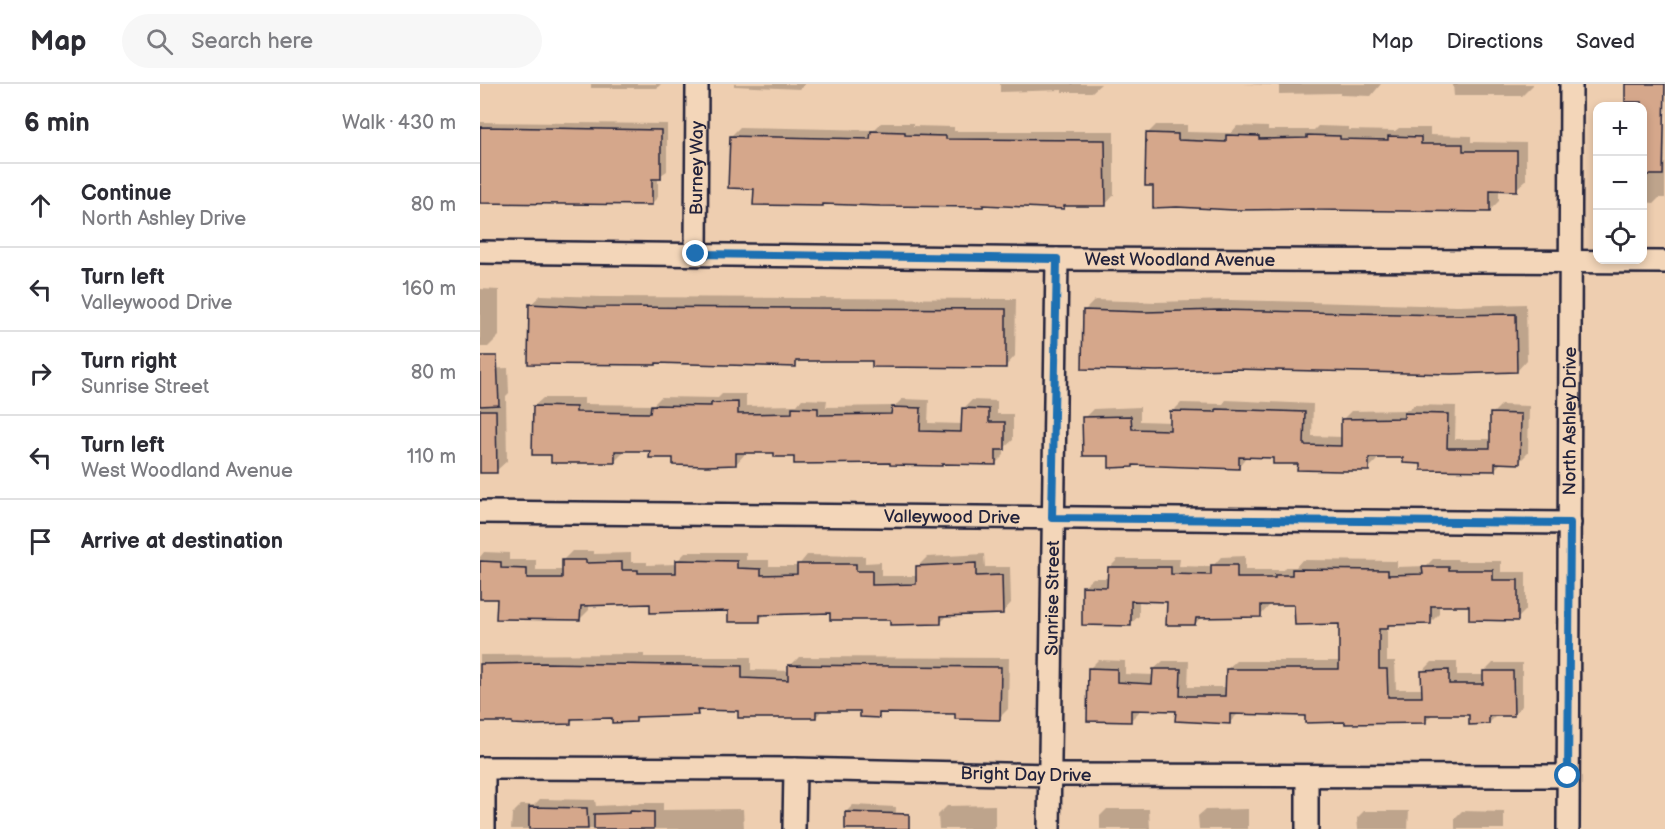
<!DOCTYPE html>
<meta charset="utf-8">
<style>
:root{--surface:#fff;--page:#f7f7f7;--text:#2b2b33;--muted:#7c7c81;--line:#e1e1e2}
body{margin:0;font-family:"Balsamiq Sans",sans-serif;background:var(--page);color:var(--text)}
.controls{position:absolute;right:18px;top:18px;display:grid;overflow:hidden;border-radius:12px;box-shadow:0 3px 9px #0003}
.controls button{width:54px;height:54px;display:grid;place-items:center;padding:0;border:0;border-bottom:2px solid var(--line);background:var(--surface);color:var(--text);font:30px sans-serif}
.stop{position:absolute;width:18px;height:18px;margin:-14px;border:4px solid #1f6fb2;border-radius:50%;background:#fff}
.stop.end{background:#1f6fb2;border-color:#fff;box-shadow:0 2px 6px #0008}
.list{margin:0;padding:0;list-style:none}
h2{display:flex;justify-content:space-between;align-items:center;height:78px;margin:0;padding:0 24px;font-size:26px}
h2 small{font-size:20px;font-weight:400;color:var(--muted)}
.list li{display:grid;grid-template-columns:39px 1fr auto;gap:18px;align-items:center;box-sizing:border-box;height:84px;padding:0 24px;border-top:2px solid var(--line)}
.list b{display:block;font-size:22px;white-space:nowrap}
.list p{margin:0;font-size:20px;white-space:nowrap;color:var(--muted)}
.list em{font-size:20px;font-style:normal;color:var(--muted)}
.icon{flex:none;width:33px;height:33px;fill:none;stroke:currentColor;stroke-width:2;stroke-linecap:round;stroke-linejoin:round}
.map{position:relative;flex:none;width:1185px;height:745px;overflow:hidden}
header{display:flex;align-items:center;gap:36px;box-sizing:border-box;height:84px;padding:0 30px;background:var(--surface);border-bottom:2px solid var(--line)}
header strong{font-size:28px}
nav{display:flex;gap:33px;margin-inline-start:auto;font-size:21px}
.search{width:420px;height:54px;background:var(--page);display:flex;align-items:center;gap:15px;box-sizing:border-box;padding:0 21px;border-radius:33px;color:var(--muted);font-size:22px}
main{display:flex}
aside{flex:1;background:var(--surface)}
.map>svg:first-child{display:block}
.shadow{fill:#0003}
.building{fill:#d5a78b;stroke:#22223b;stroke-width:1.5}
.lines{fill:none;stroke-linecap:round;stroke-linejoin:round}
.street-casing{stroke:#22223b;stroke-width:26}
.street{stroke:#f3d6b9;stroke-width:21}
.route{stroke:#1f6fb2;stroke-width:8}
.labels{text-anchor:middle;stroke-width:5;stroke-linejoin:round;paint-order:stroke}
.street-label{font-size:18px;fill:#22223b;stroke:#f3d6b9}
</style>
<header>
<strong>Map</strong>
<div class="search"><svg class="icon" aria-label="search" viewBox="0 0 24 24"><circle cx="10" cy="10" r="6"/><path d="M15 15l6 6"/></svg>Search here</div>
<nav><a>Map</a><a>Directions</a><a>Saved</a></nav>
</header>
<main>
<aside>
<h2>6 min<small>Walk · 430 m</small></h2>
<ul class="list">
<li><svg class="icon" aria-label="ahead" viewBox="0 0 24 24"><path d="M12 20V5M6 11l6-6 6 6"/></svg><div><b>Continue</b><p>North Ashley Drive</p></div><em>80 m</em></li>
<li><svg class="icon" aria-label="left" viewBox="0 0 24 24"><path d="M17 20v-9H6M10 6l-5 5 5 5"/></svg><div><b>Turn left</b><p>Valleywood Drive</p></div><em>160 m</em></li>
<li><svg class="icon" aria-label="right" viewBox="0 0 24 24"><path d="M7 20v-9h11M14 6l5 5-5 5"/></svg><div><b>Turn right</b><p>Sunrise Street</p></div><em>80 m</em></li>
<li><svg class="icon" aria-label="left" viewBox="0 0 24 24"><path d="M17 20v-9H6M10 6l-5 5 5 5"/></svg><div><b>Turn left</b><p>West Woodland Avenue</p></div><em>110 m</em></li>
<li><svg class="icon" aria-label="arrive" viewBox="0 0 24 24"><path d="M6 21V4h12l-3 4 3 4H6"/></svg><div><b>Arrive at destination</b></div></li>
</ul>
</aside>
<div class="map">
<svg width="1185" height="745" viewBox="0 0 1185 745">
<rect width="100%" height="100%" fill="#eeceb0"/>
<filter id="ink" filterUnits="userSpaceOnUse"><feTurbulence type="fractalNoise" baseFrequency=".0167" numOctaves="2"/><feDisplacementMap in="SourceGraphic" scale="12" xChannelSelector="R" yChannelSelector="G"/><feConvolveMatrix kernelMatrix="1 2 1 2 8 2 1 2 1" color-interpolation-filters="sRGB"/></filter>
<g filter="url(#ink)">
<g class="shadow">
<path d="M111 0H181L177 4H111Z"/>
<path d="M254 0H325L320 5 254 2Z"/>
<path d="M498 0H621L612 8H582V6L520 8V0Z"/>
<path d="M762 0H901L891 12 860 11V9L799 10V1Z"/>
<path d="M973 0H1053V1L1042 12H974Z"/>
<path d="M1147 0H1185V114H1179L1174 119 1162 118V22H1146Z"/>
<path d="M0 38 187 40V87L178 93V113L171 120 0 118Z"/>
<path d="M401 39H433V42L474 43V47H634V111L625 121H586L583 123 505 119 503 122 276 103 251 52 260 43 394 46Z"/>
<path d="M676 41H707V48L751 49 757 42 788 43V46H834L838 42 869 43V46L915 47 919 44H950V51L991 52V58L1046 59V96L1036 105H1019V117L1010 126 675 101 667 50Z"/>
<path d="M0 205 19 206V252L8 263H0Z"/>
<path d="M61 211 121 213 536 215 535 272 525 283 394 276H321L315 281 57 279 50 221Z"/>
<path d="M615 216 676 218 750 216 977 222 1046 220 1047 276 1037 287 971 288 604 284 605 226Z"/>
<path d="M28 284 29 309 26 312 27 377 16 387H0V285Z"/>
<path d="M242 310H266V322L317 321 322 315 347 316 346 323 415 322 422 315 449 316 448 339 483 340V325L492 316 517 317V330H533V356L524 364V371L515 380 316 378V372L296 367 264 368V371L256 380 195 373 171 366 143 365V369L134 378 73 370 54 322 63 314H104V320L173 321 181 313 238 314Z"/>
<path d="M746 316 833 320 832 352 863 353 862 336 871 327 929 326 934 321 976 322 975 355H1011L1012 330 1021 321 1049 322 1048 369 1039 378H1022L1014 386 943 378 924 372 897 373V376L888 385 819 378 795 373 767 372 758 383 630 370 604 334 613 325 660 323V337L691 338 692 328 701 319 743 320Z"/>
<path d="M92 467H114V470L151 469V478H167V481L197 480V477L206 468H266V476H289V482H318L327 471 385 472V479L401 478V492H438V482L447 473 504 470 505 483H530L531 519 522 529 469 530 460 539 352 528 287 529 279 536 249 526 172 519 109 520V526L100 535 18 514 0 513V473L4 468 29 469V476H56V486H83V476Z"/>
<path d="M765 472V486H803L805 483H816L822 476 917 477V483L946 482 953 475H977L978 477H1021V488H1046V526L1037 535 990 520 959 521V530L950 539 911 540 907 544V577H915L916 605H943V587L952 578H977V591H1004V588L1013 579H1042V622L1034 630 1017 631 1009 639 990 630H953L945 638 866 637 826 630 759 629 750 638 697 626 659 625V628L650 637 609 585 618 576 645 577V590L674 591V585L683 577H709L708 603H747V585L756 577H860V539L816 519 789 520V522L781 531 722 532 715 540 689 517 659 516V532L650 540 604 502 613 494H629V484L638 475H700L699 482 732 483 741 473Z"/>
<path d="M164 570V573H271V586L310 587V582L319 573 529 574 528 625 519 634 477 628 403 627 398 632 381 626 343 625 336 633 222 625 217 630 161 631 155 637 134 632 96 633 91 638 0 637V571Z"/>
<path d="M60 715 115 716 116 722 158 720 159 719H183V726L263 725 264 745H31L32 730 41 721H54Z"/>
<path d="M373 721 416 723 415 745 366 728Z"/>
<path d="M515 721V745H459L458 731 467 722Z"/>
<path d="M627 725H669L670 745H620V732Z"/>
<path d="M768 725V745H719L718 732 725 726Z"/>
<path d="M884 727H929L928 745H878L877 734Z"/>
<path d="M982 727 1024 728V745H975V734Z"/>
</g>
<g class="building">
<path d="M1145 0H1185L1183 91H1162V18H1145Z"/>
<path d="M0 43 181 46V95H172V121L0 119Z"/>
<path d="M391 47 425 48V51L466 52V55L625 56 626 122H584V125L503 121V123L400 122 343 120V122L273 121 274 105 248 104 250 52 390 55Z"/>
<path d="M666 49 698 50V56L746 58V51L779 52V55L827 54V51L860 52V55L908 56V52L941 53V60H983V67H1037V107L1010 106V128L834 126V125L754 126 697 123 673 124V102H665Z"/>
<path d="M49 220 110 223 526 225V284L392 283V277H316V283L176 279V281L48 280Z"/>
<path d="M603 226 665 228 739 226 965 231 1036 230 1037 288 971 290 753 285 677 287 602 285Z"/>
<path d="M0 272H17L19 321 0 322Z"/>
<path d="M258 318V330L312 329V323L338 324V331L411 330 412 323 441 324 440 347 481 348 482 324 509 325V338H525V366H516V381L462 380V382L410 381V379L314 380V373H294V369H256V381L226 382 193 381V374H169L170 367H135V379H71V371H52L53 322 96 323V328L170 329 171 321 231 322V319Z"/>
<path d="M736 325 825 328 824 361 861 362V335L924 334V329L968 330 967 364H1010V329L1041 330 1040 380 1015 379V387L941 386V380L923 379V374H889V387H860L817 386 818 380H793V374L759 373V385L653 381V383L629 384V372H603L602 333 651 332 652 345 690 346V327L736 328Z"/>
<path d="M0 326H16L17 389H0Z"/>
<path d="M82 476H106V479L142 478V486H158V489H196V476L257 477V484L281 485V491L317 490V480H376V487H392V501L436 500V482L496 479V492L522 491 523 530 461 532V540L410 541V536H350V529L280 531V538H248V527L170 529V520L101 522 100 536 16 535 17 515H0V477L21 478V484L47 485V494H82Z"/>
<path d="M731 481H757V494H795V491H812V485L908 486V491L943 490 942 483H969V486H1013V496H1038V537L989 536V522H951V540L908 541V545H899V585H907L908 613H942L941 587 969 586V600H1003V587H1033L1034 632H1009V640L989 641V631H946V639L865 640V638L825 639V632L750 630V640L695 637 696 627 651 626V638L607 637 608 584 637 585V598L672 600 673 585H701L700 612H745L746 585H859V540L815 541 814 521H781V533L716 534 715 541H686L687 518 651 517V542L602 541V502L627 503 628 483H691V490L731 491Z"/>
<path d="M64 579 262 582V594L308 596V581L521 583 520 636 475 635V630L399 629V634L380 633V627H336V634H258V627L217 626 218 631 156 633V638L132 639V634L91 635V640L55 641 32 640V638H0V580Z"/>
<path d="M49 723 107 724 108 745H49Z"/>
<path d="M149 727 174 728V745H114V730L149 729Z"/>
<path d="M365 728 429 730V745H365Z"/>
</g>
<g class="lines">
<g class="street-casing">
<g id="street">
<path id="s1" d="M0 168 577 175 1185 178"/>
<path id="s2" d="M216 170 217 0"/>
<path id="s3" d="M0 428 1090 439"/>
<path id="s4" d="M0 684 315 685 569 691 1088 692"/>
<path d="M4 745V684"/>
<path d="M314 745 315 685"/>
<path id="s5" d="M569 745 577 175"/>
<path d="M827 745V692"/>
<path id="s6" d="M1088 745 1091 0"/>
</g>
</g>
<use href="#street" class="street"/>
</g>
</g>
<g class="lines" filter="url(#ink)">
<path class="route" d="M216 170 577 175 572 434 1090 439 1088 692"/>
</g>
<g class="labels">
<g class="street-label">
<text dy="6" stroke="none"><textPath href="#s2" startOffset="86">Burney Way</textPath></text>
<text dy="6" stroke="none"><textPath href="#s1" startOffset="700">West Woodland Avenue</textPath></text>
<text dy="6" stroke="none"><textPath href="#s6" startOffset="408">North Ashley Drive</textPath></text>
<text dy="6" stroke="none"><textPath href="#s3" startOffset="472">Valleywood Drive</textPath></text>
<text dy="6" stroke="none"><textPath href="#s5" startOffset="231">Sunrise Street</textPath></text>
<text dy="6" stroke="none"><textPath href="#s4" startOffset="546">Bright Day Drive</textPath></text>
</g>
</g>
</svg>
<div class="controls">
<button>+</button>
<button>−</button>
<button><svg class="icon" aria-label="locate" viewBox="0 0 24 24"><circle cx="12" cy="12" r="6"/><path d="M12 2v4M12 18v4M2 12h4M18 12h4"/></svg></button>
</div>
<div class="stop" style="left:1088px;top:692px"></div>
<div class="stop end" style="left:216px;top:170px"></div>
</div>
</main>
